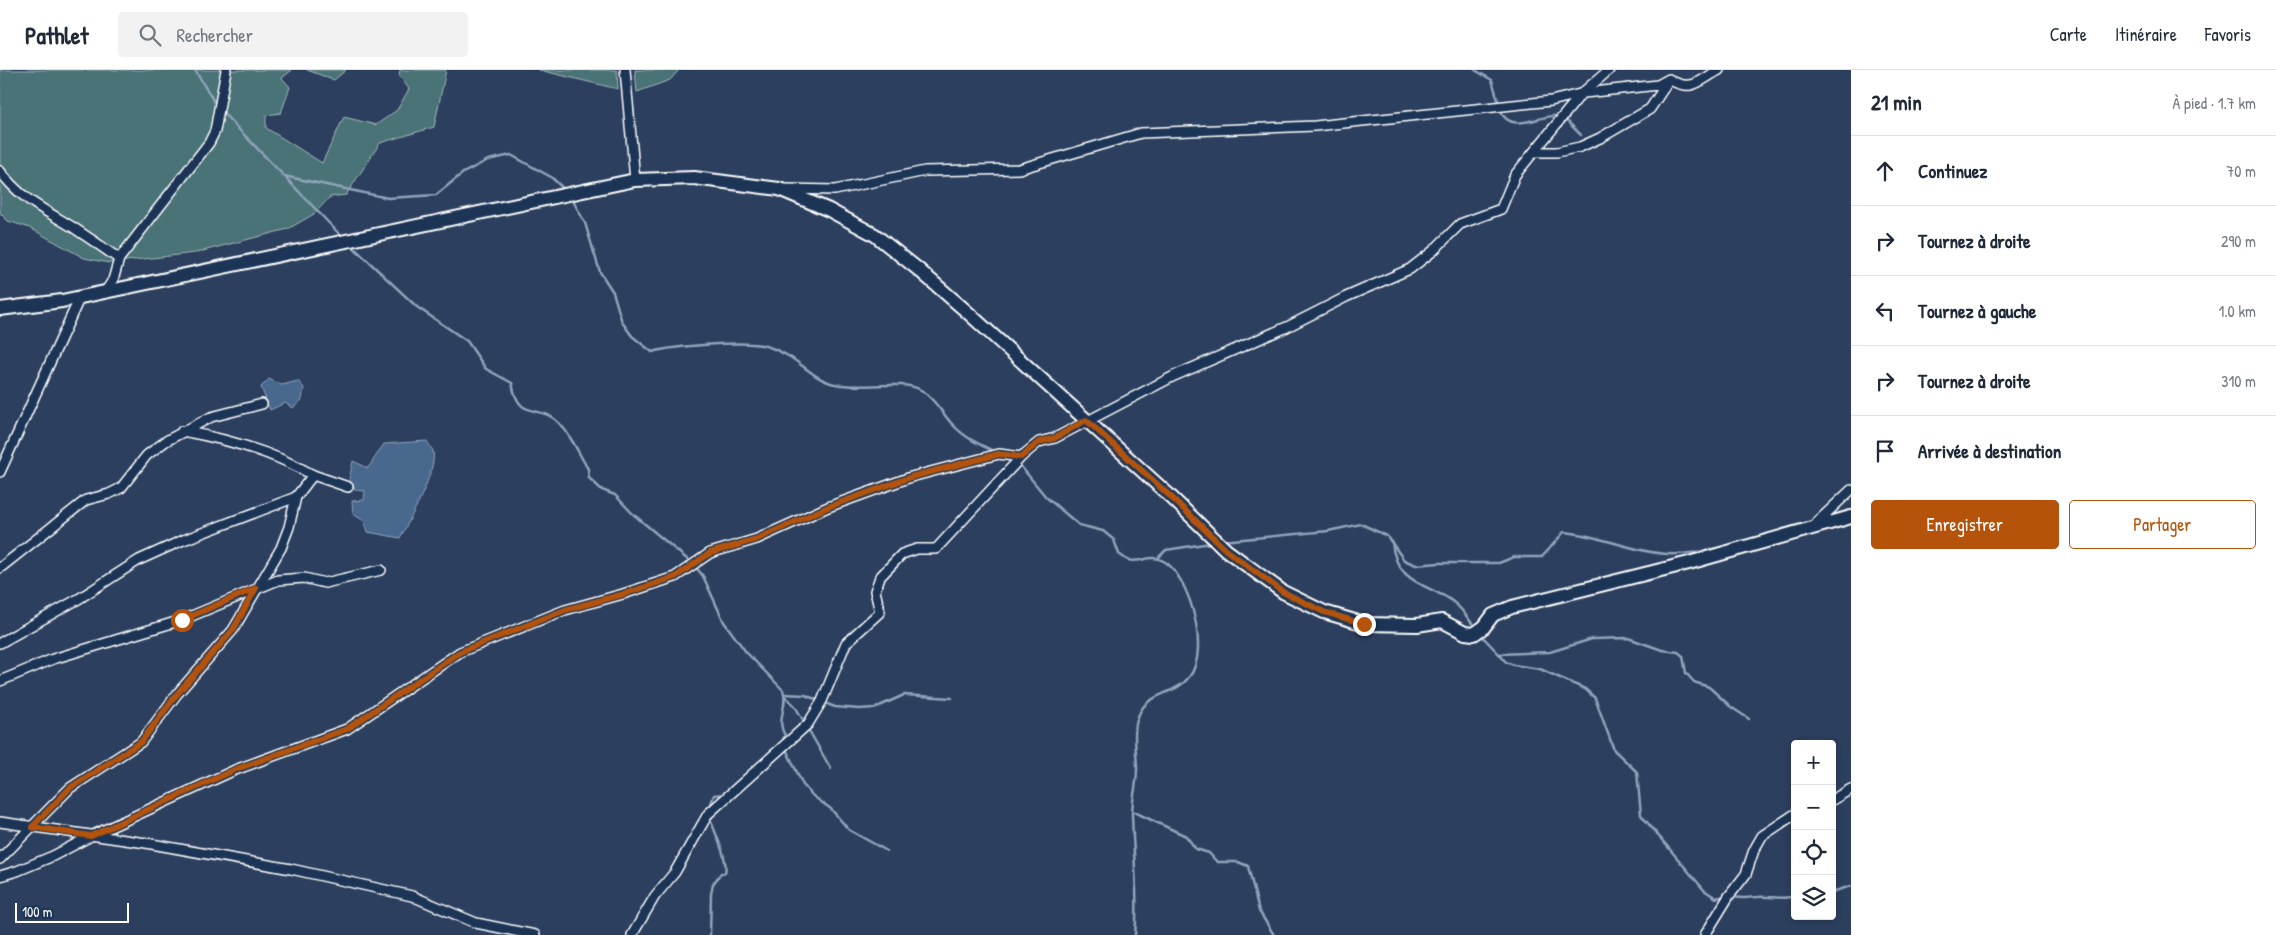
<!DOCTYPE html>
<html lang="fr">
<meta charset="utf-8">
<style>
:root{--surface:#fff;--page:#f2f2f3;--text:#1f2937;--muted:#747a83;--line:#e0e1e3;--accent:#b45309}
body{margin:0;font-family:"Patrick Hand",sans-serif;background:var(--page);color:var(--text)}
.controls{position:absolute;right:15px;bottom:15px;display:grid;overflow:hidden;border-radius:5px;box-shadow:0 2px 8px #0003}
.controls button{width:45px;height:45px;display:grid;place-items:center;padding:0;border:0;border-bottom:1px solid var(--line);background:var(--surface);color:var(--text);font:25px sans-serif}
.scale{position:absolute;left:15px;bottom:12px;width:114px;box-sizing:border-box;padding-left:5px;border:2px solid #fff;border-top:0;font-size:14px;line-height:18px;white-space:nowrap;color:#fff;-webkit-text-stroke:4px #1d3557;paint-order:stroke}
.stop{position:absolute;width:15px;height:15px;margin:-11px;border:4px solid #b45309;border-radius:50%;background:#fff}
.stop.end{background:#b45309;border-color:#fff;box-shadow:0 1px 5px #0008}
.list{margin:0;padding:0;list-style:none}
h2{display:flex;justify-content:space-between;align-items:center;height:65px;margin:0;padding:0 20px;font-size:21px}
h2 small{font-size:16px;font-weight:400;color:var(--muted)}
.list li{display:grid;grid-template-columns:32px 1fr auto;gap:15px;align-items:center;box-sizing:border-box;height:70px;padding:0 20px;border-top:1px solid var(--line)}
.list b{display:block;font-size:19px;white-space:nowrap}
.list em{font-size:16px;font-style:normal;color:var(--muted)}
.actions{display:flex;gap:10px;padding:15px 20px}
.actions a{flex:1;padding:11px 0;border:1px solid var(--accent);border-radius:5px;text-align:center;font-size:18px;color:var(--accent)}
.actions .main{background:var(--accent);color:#fff}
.icon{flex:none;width:28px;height:28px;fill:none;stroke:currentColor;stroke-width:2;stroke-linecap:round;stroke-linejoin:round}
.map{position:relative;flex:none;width:1851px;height:865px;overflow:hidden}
header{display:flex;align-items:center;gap:30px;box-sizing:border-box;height:70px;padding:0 25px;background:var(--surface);border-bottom:1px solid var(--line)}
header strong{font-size:24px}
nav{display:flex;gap:28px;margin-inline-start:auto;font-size:18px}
.search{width:350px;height:45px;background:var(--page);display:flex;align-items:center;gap:12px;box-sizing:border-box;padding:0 18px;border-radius:5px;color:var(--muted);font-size:19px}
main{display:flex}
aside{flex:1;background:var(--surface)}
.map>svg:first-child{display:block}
.green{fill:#4a7377;stroke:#a4b9bb}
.water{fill:#48688e;stroke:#91a4bb}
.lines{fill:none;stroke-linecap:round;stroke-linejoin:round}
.stream{stroke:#91a4bb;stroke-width:2.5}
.street-casing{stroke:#fff;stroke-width:12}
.secondary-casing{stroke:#fff;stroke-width:16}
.street{stroke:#1d3557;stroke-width:9}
.secondary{stroke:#1d3557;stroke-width:12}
.route{stroke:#b45309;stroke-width:6}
</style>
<header>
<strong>Pathlet</strong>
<div class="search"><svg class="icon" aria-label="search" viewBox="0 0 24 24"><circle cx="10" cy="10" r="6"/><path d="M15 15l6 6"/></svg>Rechercher</div>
<nav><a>Carte</a><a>Itinéraire</a><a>Favoris</a></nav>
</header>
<main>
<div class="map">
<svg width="1851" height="865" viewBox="0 0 1851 865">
<rect width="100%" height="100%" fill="#2c3f5e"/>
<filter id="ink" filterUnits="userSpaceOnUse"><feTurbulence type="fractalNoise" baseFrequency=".02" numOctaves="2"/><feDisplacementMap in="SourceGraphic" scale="10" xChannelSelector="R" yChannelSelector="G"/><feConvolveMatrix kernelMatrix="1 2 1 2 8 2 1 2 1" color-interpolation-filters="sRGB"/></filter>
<g filter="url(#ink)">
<g class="green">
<path d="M0 0H292L282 8 290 17 281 43 266 45V58L322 93 344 47 376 55 397 40 409 19 399 5 400 0H446L434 57 380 73 346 125 330 127 314 144 288 159 195 183 109 193 84 188 30 158 8 151 0 143Z"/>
<path d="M307 0H346L334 10Z"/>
<path d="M539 0H617L618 19Z"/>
<path d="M635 0H679L670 10 637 22Z"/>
</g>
<g class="water">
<path d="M269 309 282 315 298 311 304 318 302 330 293 338 285 333 270 340 261 317Z"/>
<path d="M427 371C428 374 432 378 433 381 438 399 409 451 400 468L368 462 364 451 353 444 352 431 364 430 365 421 356 420 349 409 353 391 368 398 384 374Z"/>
</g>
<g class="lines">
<g class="stream">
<path d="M195 0 216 35"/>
<path d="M1475 0 1492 10 1499 34"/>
<path d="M1500 40C1511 67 1543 42 1560 46"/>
<path d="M222 42 284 106 388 128 436 125 463 103 488 90 511 85 551 107 566 121"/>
<path d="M1565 49 1581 65"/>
<path d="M285 107 343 168"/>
<path d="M571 127 585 153 600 202 613 222 622 252 632 266 652 282C673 276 746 270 766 276 773 278 783 283 790 287 804 296 818 311 835 314 860 320 902 309 921 320 935 329 942 343 952 354 965 368 980 375 996 382"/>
<path d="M351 175 417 237 467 271 486 299 512 313C519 353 539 332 559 353 571 365 579 384 588 399L589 408 602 420 615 425 633 444 694 495 703 506 724 552 746 582 783 620C789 636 775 650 785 665L782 672"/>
<path d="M1019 394 1046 427 1079 455 1103 461 1114 470 1119 484C1122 486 1125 489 1128 490 1142 494 1152 481 1168 494 1191 514 1209 580 1190 606 1174 628 1142 620 1136 654 1133 668 1137 684 1137 699 1137 714 1132 729 1132 744 1133 784 1139 826 1135 865"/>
<path d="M1222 471 1328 461 1361 454 1387 466 1404 490 1416 495 1439 493H1499L1514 487H1542L1564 462C1599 465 1636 483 1667 484 1686 485 1704 481 1722 477"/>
<path d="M1392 472C1395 508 1419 513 1446 527 1459 534 1468 548 1476 559"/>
<path d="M1158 488 1166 480 1211 473"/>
<path d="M1481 565 1499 584 1550 582 1592 569 1628 568 1662 580 1678 582 1683 586 1686 603 1694 612 1709 617 1731 637 1749 649"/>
<path d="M1499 584 1506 592 1514 595 1540 599 1585 619 1595 628 1614 680 1637 702 1641 745 1704 820 1716 828 1725 826"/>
<path d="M784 624 805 625 835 637 859 639 875 638 904 625 952 628"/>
<path d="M786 627 795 636 831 699"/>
<path d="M785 677 803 715 813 726 831 739 849 760 887 781"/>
<path d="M709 740 714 725 724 724"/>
<path d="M1132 741 1186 766 1196 779 1209 783 1217 792H1238L1248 796 1259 841 1274 865"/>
<path d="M710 748C714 761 729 791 725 803H721L713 814 711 824 710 865"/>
<path d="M1832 822 1851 816"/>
<path d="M1730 826C1744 830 1745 827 1758 827 1771 826 1782 830 1795 826"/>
</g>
<g class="street-casing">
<g id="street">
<path d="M625 0 635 110"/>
<path d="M1534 82H1557L1580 77 1600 68 1650 39 1669 10"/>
<path d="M0 101C20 129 45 140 74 158 89 168 104 178 119 189"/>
<path d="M784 119 835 120 925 101 1019 99 1141 63 1315 56 1551 31 1584 23 1658 15 1669 9C1691 23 1699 11 1719 0"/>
<path d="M105 222 113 210 119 189 209 73 215 61 226 0"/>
<path d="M182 361C227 369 273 382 313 405"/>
<path d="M0 402 80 227"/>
<path d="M1813 456 1851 420"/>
<path d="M0 498 86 430 109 424 121 418 147 385 166 371 211 347 262 334"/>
<path d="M0 573 80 528 139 490 181 471 296 427 313 405 348 417"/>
<path d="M0 611 53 589 182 550 278 510 304 508 325 513 381 500"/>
<path d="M1832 730 1851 719"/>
<path d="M0 752 146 773 291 799 412 826 476 853 535 865"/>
<path d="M0 789 70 718 141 672 177 624 233 560 281 478 289 457 296 427"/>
<path d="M0 806 17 801 53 786 91 766 235 700 347 659 460 582 565 540 623 524 675 507 710 483 757 469 828 437 911 407 999 384 1021 387 1039 372 1055 368 1174 306 1287 257 1346 227 1410 199 1433 181 1460 154 1501 139 1515 105 1582 23 1609 0"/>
<path d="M632 865 655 826 675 802 708 744 808 654 822 631 846 573 880 542 875 521 880 507 902 484 917 479H936L1023 385"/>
<path d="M1705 865 1729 826 1746 804 1754 780 1762 766 1795 744"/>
</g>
</g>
<g class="secondary-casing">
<path id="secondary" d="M0 239 62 231 635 110 694 108 779 119 829 140 875 165 919 200 965 240 1170 426 1226 480 1283 522 1324 542 1365 554 1417 555 1442 551 1465 563 1474 564 1484 557 1493 545 1512 537 1689 493 1851 447"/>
</g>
<use href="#street" class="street"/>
<use href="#secondary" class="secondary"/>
</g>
</g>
<g class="lines" filter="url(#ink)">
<path class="route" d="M182 550 256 518 233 560 177 624 141 672 70 718 32 757 91 766 234 700 347 659 460 582 565 540 624 524 675 507 710 483 757 469 828 437 911 407 999 384 1021 387 1039 372 1055 368 1086 350 1170 426 1226 480 1283 522 1324 542 1364 554"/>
</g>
</svg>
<div class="controls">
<button>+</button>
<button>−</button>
<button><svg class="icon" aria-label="locate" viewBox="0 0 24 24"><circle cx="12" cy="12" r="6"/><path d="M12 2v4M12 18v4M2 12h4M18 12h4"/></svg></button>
<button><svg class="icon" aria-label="layers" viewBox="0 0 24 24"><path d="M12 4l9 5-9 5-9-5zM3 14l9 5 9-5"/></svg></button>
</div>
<div class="scale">100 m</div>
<div class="stop" style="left:182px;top:550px"></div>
<div class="stop end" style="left:1364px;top:554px"></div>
</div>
<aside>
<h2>21 min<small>À pied · 1.7 km</small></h2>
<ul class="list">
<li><svg class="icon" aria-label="ahead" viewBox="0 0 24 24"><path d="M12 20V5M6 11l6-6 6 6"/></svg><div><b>Continuez</b></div><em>70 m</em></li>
<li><svg class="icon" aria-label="right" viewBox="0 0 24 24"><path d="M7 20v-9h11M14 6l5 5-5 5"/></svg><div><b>Tournez à droite</b></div><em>290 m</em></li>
<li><svg class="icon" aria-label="left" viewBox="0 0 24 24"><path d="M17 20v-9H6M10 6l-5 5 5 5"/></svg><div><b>Tournez à gauche</b></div><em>1.0 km</em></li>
<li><svg class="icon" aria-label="right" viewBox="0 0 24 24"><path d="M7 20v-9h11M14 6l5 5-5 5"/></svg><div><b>Tournez à droite</b></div><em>310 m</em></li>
<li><svg class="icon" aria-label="arrive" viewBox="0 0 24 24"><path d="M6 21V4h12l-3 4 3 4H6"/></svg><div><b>Arrivée à destination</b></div></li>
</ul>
<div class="actions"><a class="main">Enregistrer</a><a>Partager</a></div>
</aside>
</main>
